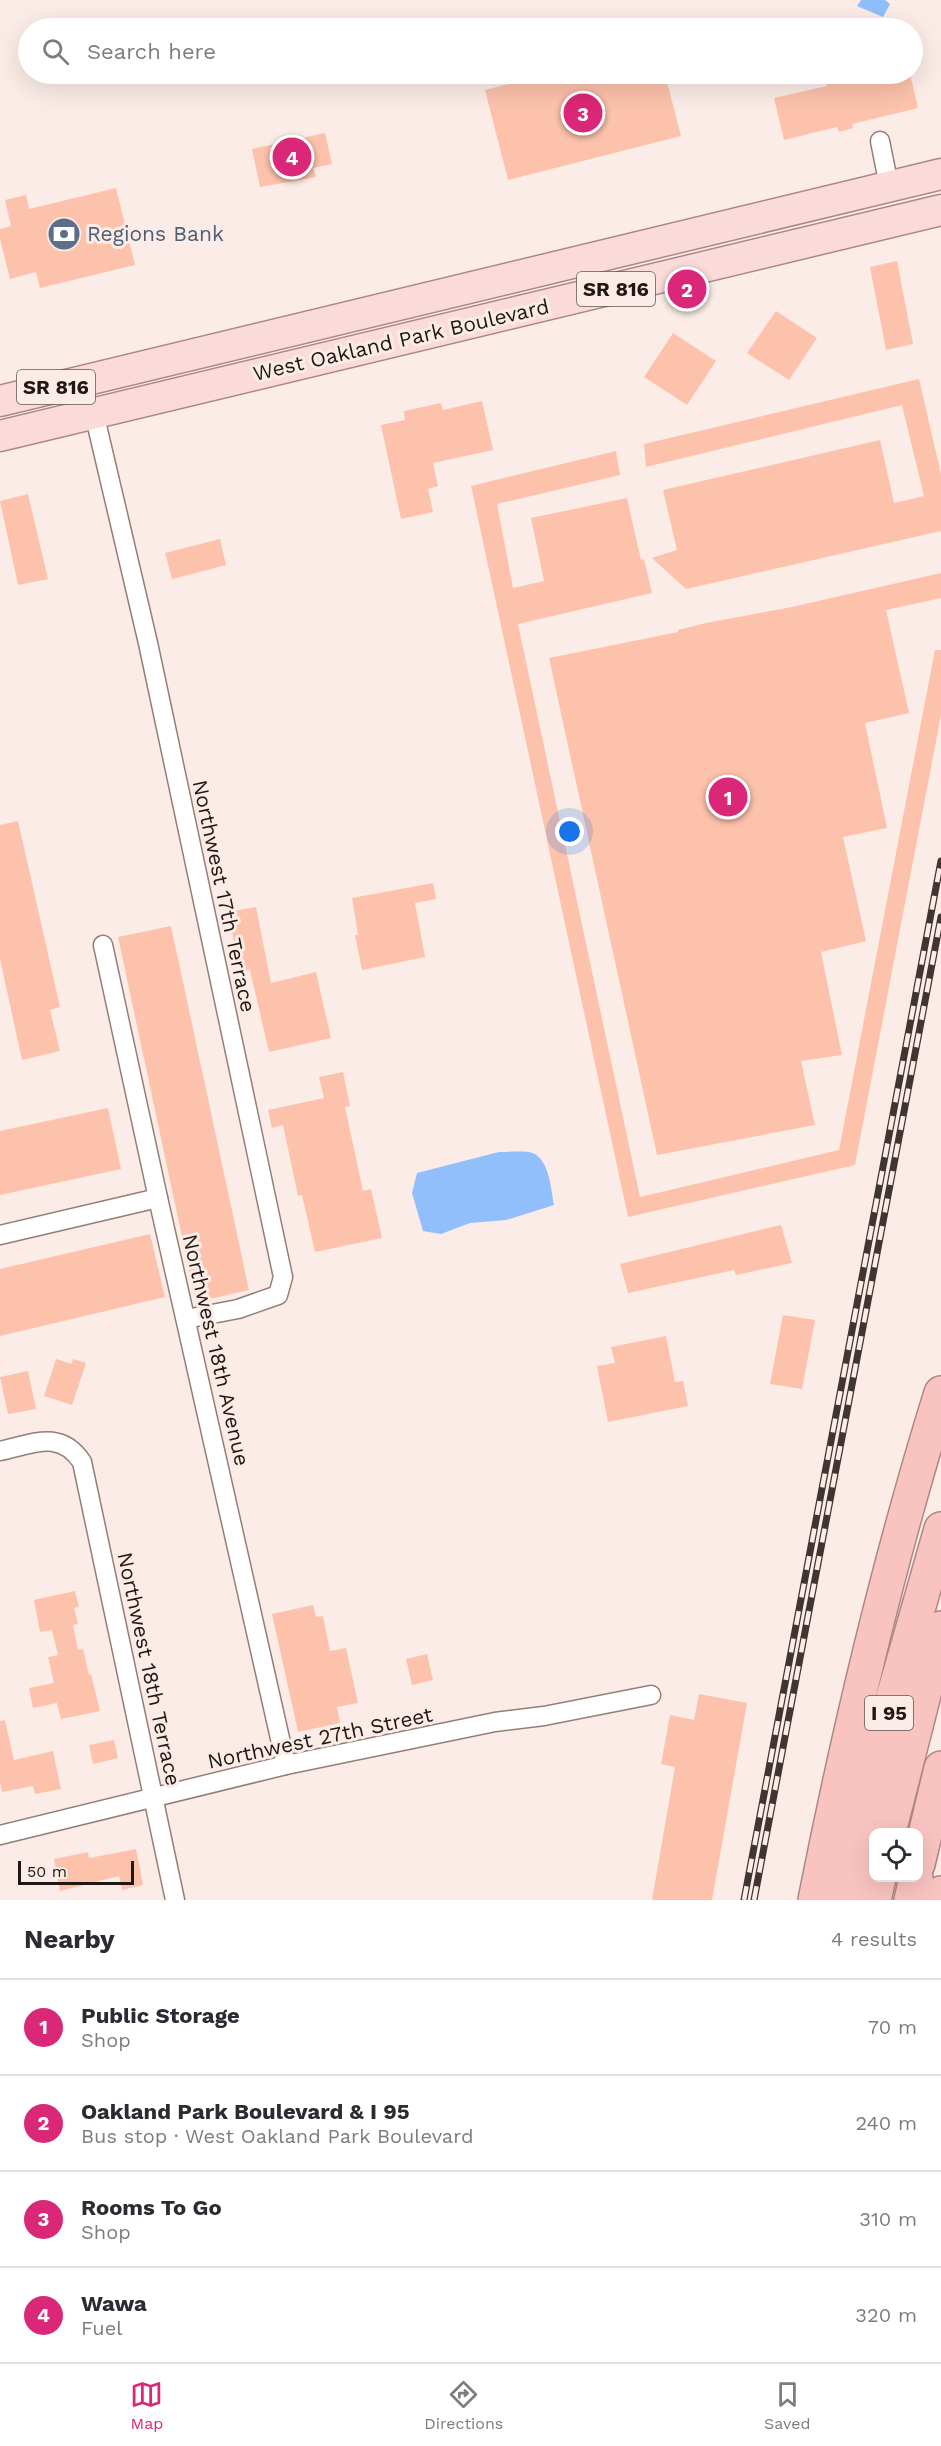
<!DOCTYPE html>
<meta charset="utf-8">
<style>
:root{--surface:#fff;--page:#f7f7f7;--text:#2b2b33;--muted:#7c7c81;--line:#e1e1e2;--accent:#db2777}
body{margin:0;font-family:"Work Sans",sans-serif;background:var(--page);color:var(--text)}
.controls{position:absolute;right:18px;bottom:18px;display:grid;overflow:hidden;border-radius:12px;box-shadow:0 6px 24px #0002}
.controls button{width:54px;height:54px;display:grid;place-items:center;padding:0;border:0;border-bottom:2px solid var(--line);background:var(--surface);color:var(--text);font:30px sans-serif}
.scale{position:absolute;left:18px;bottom:15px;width:116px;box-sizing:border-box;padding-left:6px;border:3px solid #201814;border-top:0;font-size:16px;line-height:21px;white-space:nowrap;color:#201814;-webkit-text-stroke:4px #fbece7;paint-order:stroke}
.you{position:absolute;left:570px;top:832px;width:21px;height:21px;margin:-15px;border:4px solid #fff;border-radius:50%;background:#1a73e8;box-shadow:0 0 0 9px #1a73e833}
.badge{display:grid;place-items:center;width:39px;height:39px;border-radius:50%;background:var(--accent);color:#fff;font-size:20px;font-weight:700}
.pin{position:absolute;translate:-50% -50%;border:3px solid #fff;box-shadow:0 2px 6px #0006}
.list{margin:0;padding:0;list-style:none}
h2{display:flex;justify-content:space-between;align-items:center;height:78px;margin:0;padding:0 24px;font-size:26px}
h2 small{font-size:20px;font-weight:400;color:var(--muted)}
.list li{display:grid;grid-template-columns:39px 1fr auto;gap:18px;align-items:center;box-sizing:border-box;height:96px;padding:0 24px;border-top:2px solid var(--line)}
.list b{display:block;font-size:22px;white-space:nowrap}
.list p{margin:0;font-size:20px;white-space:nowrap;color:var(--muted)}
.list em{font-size:20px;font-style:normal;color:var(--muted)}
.icon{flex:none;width:33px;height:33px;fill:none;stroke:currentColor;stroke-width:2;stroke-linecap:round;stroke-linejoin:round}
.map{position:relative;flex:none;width:941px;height:1900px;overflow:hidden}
.search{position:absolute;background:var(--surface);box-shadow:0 6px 24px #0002;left:18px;right:18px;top:18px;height:66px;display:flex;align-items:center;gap:15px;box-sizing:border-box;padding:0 21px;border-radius:33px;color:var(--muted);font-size:22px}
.sheet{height:462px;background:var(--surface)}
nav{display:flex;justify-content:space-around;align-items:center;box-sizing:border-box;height:84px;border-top:2px solid var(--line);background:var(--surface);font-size:16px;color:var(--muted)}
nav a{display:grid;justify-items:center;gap:3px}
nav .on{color:var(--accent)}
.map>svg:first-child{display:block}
.water{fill:#91bffb}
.building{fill:#fdc2ac}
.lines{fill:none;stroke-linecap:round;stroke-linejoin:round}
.minor-casing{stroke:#947e76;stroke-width:21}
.primary-casing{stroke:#ad8784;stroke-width:33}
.motorway-casing{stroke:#ad8784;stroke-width:36}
.minor{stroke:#fff;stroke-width:18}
.primary{stroke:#fbdbd9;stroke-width:30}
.motorway{stroke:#f9c3c0;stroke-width:33}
.rail-casing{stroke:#3f3632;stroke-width:7}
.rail{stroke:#fbece7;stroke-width:4.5;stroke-dasharray:14;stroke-linecap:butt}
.labels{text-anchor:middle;stroke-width:6;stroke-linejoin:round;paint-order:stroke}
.shield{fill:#fbece7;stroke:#625853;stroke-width:1.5}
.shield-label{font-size:20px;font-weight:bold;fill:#201814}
.service-label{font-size:21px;fill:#4e5e75;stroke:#fbece7;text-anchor:start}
.street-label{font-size:21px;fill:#201814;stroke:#fbece7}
</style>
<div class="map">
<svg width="941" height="1900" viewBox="0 0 941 1900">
<rect width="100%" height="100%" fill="#fbece7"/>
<g class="water">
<path d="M861 0H885L890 4 883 17 857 6Z"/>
<path d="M499 1152C509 1152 519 1151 529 1152 549 1155 551 1189 554 1205L506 1220 470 1223 441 1234 423 1231 412 1193 417 1173Z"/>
</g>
<g class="building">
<path d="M550 74H612L613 77 628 74H665L681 136 508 180 485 90Z"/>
<path d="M881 74H910L918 108 852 124 853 128 839 132 837 127 784 140 774 98 827 86 826 81 840 78 841 82Z"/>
<path d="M325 133 332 164 313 168 316 177 260 187 252 149Z"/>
<path d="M116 188 135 265 40 288 36 272 10 279 0 239V229L11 226 5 200 26 195 29 209Z"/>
<path d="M897 261 913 344 886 350 870 267Z"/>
<path d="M776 311 817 338 789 380 747 353Z"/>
<path d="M673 333 716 361 687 405 644 377Z"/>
<path d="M919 379 941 474V531L686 589 652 558 677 550 663 490 880 440 894 503 924 496 902 405 646 467 644 444Z"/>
<path d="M482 401 493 450 433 463 438 486 428 489 433 512 401 519 381 425 405 420 404 411 441 403 443 410Z"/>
<path d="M616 451 620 475 497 504 513 588 544 581 531 518 627 498 641 560 644 559 652 593 518 624 640 1197 839 1150 935 650H941V715L855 1165 628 1217 471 486Z"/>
<path d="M28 494 48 579 18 585 0 501Z"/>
<path d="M220 539 226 565 172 579 165 553Z"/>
<path d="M941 573V598L886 610 909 713 865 723 887 828 843 837 866 941 821 952 842 1055 801 1061 815 1125 657 1155 549 658 678 632V630L706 623 792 607Z"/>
<path d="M18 821 60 1007 50 1010 60 1051 22 1060 0 959V825Z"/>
<path d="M433 883 436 899 415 903 425 957 362 970 355 935H358L352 898Z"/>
<path d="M256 907 271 983 316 972 331 1038 269 1052 250 970 240 972 228 912Z"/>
<path d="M171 926 249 1290 196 1302 118 937Z"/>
<path d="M343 1072 350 1106 345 1107 363 1191 371 1189 382 1238 315 1252 302 1195 298 1196 283 1125 272 1128 268 1110 324 1098 319 1077Z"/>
<path d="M108 1108 121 1169 0 1195V1131Z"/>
<path d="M781 1225 792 1263 736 1275 734 1270 628 1293 620 1264Z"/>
<path d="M150 1234 165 1297 0 1336V1269Z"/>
<path d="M783 1315 815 1320 802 1389 770 1384Z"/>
<path d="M666 1336 675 1382 683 1381 688 1406 608 1422 597 1366 615 1363 611 1347Z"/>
<path d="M56 1359 72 1364 73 1359 86 1363 72 1405 44 1396Z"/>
<path d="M28 1371 36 1409 8 1414 0 1377Z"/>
<path d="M75 1591 79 1607 74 1608 78 1624 73 1625 78 1650 83 1649 89 1675 91 1674 100 1711 61 1719 57 1703 33 1708 29 1688 54 1683 48 1657 58 1655 52 1630 40 1632 34 1600Z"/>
<path d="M313 1605 316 1617 323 1616 330 1651 346 1648 358 1703 337 1707 340 1723 298 1732 272 1614Z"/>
<path d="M427 1654 433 1680 412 1685 406 1659Z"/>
<path d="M699 1694 747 1703 712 1900H652L675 1767 661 1764 670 1715 694 1720Z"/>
<path d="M5 1720 14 1760 53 1751 61 1789 35 1794 33 1786 2 1792 0 1782V1721Z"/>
<path d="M114 1740 118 1758 93 1764 89 1745Z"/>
<path d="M136 1849 143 1885 122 1890 119 1876 60 1891 54 1859 88 1852 89 1858Z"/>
</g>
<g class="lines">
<g class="minor-casing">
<g id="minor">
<path d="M880 141 889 186"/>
<path d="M94 413 148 643 283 1277 278 1295 238 1309 186 1319"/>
<path d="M103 945 158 1198 286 1765"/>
<path d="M0 1235 158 1198"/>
<path d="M0 1451C33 1444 60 1429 82 1462L175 1900"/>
<path d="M0 1835 286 1765 495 1722 544 1716 651 1695"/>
</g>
</g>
<g class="primary-casing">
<g id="primary">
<path d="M0 401 941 174"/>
<path d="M0 436 941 210"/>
</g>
</g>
<g class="motorway-casing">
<g id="motorway">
<path d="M889 1832 941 1628"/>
<path d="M918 1864 941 1768"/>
<path d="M815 1900C849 1729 889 1560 941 1393"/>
<path d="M846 1900 889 1711 941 1529"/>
<path d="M874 1900 879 1878"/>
<path d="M911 1900 916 1878"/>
<path d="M940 1900 941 1893"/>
</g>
</g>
<use href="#minor" class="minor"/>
<use href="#primary" class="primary"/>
<use href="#motorway" class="motorway"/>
<g class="rail-casing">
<g id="rail">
<path d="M744 1900 941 861"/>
<path d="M754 1900 941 917"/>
</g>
</g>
<use href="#rail" class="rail"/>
</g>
<defs>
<g id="bank-disc" transform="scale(1.725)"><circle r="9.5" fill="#5c6f8a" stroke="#fbece7"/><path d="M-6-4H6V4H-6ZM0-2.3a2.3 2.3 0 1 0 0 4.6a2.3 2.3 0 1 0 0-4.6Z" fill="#fff"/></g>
</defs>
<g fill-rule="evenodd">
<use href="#bank-disc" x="64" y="234"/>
</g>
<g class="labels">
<g class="shield">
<rect x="577" y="272" width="78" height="34" rx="4.5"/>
<rect x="17" y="370" width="78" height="34" rx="4.5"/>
<rect x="865" y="1696" width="48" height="34" rx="4.5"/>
</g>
<g class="shield-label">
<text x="616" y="296">SR 816</text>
<text x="56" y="394">SR 816</text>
<text x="889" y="1720">I 95</text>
</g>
<g class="service-label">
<text x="87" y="241">Regions Bank</text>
</g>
<g class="street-label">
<text transform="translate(401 340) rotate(-13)" y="7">West Oakland Park Boulevard</text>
<text transform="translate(224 896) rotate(78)" y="7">Northwest 17th Terrace</text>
<text transform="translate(216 1350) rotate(77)" y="7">Northwest 18th Avenue</text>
<text transform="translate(149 1669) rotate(78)" y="7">Northwest 18th Terrace</text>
<text transform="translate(320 1738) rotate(-12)" y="7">Northwest 27th Street</text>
</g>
</g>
</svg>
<div class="controls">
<button><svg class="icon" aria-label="locate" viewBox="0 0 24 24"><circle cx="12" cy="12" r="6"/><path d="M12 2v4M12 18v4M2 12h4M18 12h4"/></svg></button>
</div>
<div class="scale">50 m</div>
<div class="you"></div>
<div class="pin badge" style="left:728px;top:797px">1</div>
<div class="pin badge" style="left:687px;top:289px">2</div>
<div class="pin badge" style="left:583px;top:113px">3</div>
<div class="pin badge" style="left:292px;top:157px">4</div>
<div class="search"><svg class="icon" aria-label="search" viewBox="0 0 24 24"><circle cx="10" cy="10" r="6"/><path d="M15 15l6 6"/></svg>Search here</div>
</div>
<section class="sheet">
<h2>Nearby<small>4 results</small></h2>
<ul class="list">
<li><span class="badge">1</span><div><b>Public Storage</b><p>Shop</p></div><em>70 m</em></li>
<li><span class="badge">2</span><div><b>Oakland Park Boulevard &amp; I 95</b><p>Bus stop · West Oakland Park Boulevard</p></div><em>240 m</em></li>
<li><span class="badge">3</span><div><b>Rooms To Go</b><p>Shop</p></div><em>310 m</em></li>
<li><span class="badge">4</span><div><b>Wawa</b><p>Fuel</p></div><em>320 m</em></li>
</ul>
</section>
<nav>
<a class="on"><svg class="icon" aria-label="map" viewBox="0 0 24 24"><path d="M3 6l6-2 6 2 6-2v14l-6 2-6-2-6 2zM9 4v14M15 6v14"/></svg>Map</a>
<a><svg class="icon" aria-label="directions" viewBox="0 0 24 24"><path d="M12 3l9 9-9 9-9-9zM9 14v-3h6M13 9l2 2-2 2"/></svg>Directions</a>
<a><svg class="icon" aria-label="saved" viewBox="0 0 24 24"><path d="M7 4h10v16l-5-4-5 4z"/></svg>Saved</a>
</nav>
